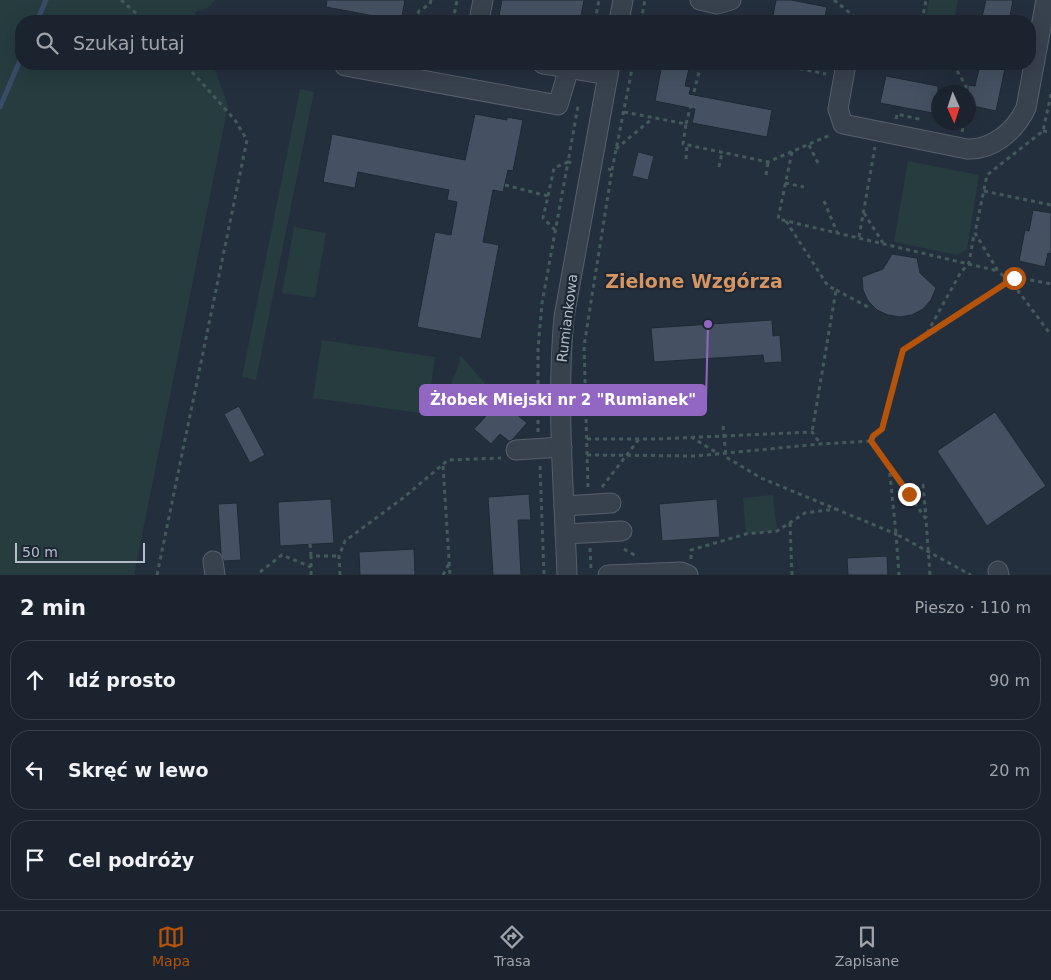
<!DOCTYPE html>
<html lang="pl">
<meta charset="utf-8">
<style>
:root{--surface:#1b232e;--page:#242b36;--text:#f1f3f6;--muted:#a0a4aa;--line:#39404a;--accent:#b45309}
body{margin:0;font-family:"DejaVu Sans",sans-serif;background:var(--page);color:var(--text)}
.compass{position:absolute;left:931px;top:85px;width:45px;height:45px;border-radius:50%;background:var(--surface);box-shadow:0 5px 20px #0002;rotate:177deg}
.scale{position:absolute;left:15px;bottom:12px;width:130px;box-sizing:border-box;padding-left:5px;border:2px solid #b4bcc9;border-top:0;font-size:14px;line-height:18px;white-space:nowrap;color:#b4bcc9;-webkit-text-stroke:4px #1d2633;paint-order:stroke}
.stop{position:absolute;width:15px;height:15px;margin:-11px;border:4px solid #b45309;border-radius:50%;background:#fff}
.stop.end{background:#b45309;border-color:#fff;box-shadow:0 1px 5px #0008}
.list{margin:0;padding:0;list-style:none}
h2{display:flex;justify-content:space-between;align-items:center;height:65px;margin:0;padding:0 20px;font-size:21px}
h2 small{font-size:16px;font-weight:400;color:var(--muted)}
.list li{display:grid;grid-template-columns:32px 1fr auto;gap:15px;align-items:center;box-sizing:border-box;height:80px;margin:0 10px 10px;padding:0 10px;border:1px solid var(--line);border-radius:20px}
.list b{display:block;font-size:19px;white-space:nowrap}
.list em{font-size:16px;font-style:normal;color:var(--muted)}
.icon{flex:none;width:28px;height:28px;fill:none;stroke:currentColor;stroke-width:2;stroke-linecap:round;stroke-linejoin:round}
.map{position:relative;flex:none;width:1051px;height:575px;overflow:hidden}
.search{position:absolute;background:var(--surface);box-shadow:0 5px 20px #0002;left:15px;right:15px;top:15px;height:55px;display:flex;align-items:center;gap:12px;box-sizing:border-box;padding:0 18px;border-radius:20px;color:var(--muted);font-size:19px}
.sheet{height:335px;background:var(--surface)}
nav{display:flex;justify-content:space-around;align-items:center;box-sizing:border-box;height:70px;border-top:1px solid var(--line);background:var(--surface);font-size:14px;color:var(--muted)}
nav a{display:grid;justify-items:center;gap:2px}
nav .on{color:var(--accent)}
.map>svg:first-child{display:block}
.green{fill:#263c3f}
.lines{fill:none;stroke-linecap:round;stroke-linejoin:round}
.stream{stroke:#394c67;stroke-width:5}
.building{fill:#455162;stroke:#1f2835}
.minor-casing{stroke:#565f6c;stroke-width:21}
.path{stroke:#44595c;stroke-width:3;stroke-dasharray:4 4;stroke-linecap:butt}
.minor{stroke:#38414e;stroke-width:19}
.route{stroke:#b45309;stroke-width:6}
.labels{text-anchor:middle;stroke-width:4.5;stroke-linejoin:round;paint-order:stroke}
.street-label{font-size:14px;fill:#b4bcc9;stroke:#1d2633}
.district-label{font-size:19px;font-weight:bold;fill:#d59563;stroke:#1d2633}
.leader{fill:none;stroke:#9266c3;stroke-width:2}
.callout-dot{fill:#9266c3;stroke:#1d2633;stroke-width:2}
.callout{fill:#9266c3;stroke:#9266c3;stroke-width:2}
.callout-label{font-size:15px;text-anchor:middle;font-weight:bold;fill:#fff}
</style>
<div class="map">
<svg width="1051" height="575" viewBox="0 0 1051 575">
<rect width="100%" height="100%" fill="#242f3e"/>
<g class="green">
<path d="M0 0H215L208 8 195 12 198 21H21V64H213L228 106 134 575H0Z"/>
<path d="M929 0H958L954 21H925Z"/>
<path d="M300 89 314 92 256 380 242 377Z"/>
<path d="M908 161 979 175 967 249 957 255 894 242Z"/>
<path d="M294 227 326 233 315 298 282 293Z"/>
<path d="M322 340 435 357 427 414 313 398Z"/>
<path d="M461 356 495 395C481 409 462 410 443 405L460 361 459 358Z"/>
<path d="M773 495 777 531 746 534 743 498Z"/>
</g>
<g class="lines">
<g class="stream">
<path d="M37 21 46 0"/>
<path d="M0 107 21 58"/>
</g>
</g>
<g class="building">
<path d="M327 0H405L401 21 326 7Z"/>
<path d="M502 0H584L580 21H498Z"/>
<path d="M776 0H791L827 7 824 21H772Z"/>
<path d="M986 0H1013L1009 21H981Z"/>
<path d="M662 64H690L685 86 691 87 689 94 772 110 767 137 692 123 695 109 655 101Z"/>
<path d="M980 64H1006L996 111 968 105V85L975 86Z"/>
<path d="M886 76 938 86V114L880 103Z"/>
<path d="M475 114 507 120V117L523 120 513 171 508 170 503 192 493 190 483 242 499 245 481 339 417 327 435 232 451 235 457 202 447 200 449 190 358 172 355 188 323 182 332 134 465 160Z"/>
<path d="M638 152 654 156 648 180 632 176Z"/>
<path d="M1033 210 1051 213V254L1048 253 1045 267 1019 261 1025 230 1029 231Z"/>
<path d="M892 254 917 258 920 273 936 288 931 300 923 309 912 315 900 317 888 315 877 310 868 301 863 290 862 277 883 269Z"/>
<path d="M772 320 773 336 780 335 782 362 764 363 763 355 654 362 651 328Z"/>
<path d="M509 391 525 404 516 414 527 423 512 440 509 441 500 434 491 444 474 429Z"/>
<path d="M239 406 265 455 250 463 224 414Z"/>
<path d="M995 412 1046 486 987 526 937 451Z"/>
<path d="M529 494 531 520H518L521 575H493L488 497Z"/>
<path d="M331 499 334 543 280 546 278 502Z"/>
<path d="M717 499 720 537 662 541 659 504Z"/>
<path d="M237 503 241 560 224 561 221 554 218 504Z"/>
<path d="M414 549 415 575H360L359 552Z"/>
<path d="M887 556 888 575H848L847 558Z"/>
</g>
<g class="lines">
<g class="minor-casing">
<g id="minor">
<path d="M700 0 717 4 731 0"/>
<path d="M479 21 483 0"/>
<path d="M619 21 623 0"/>
<path d="M543 64 608 75"/>
<path d="M846 64 838 109 843 124 967 149C993 150 1015 131 1026 108L1046 0"/>
<path d="M345 66 558 105 569 68"/>
<path d="M516 450 562 447"/>
<path d="M564 506 611 503"/>
<path d="M565 534 622 531"/>
<path d="M213 561 215 575"/>
<path d="M998 571 999 575"/>
<path d="M567 575C564 489 556 403 564 317L610 64"/>
<path d="M608 575 681 572 688 575"/>
</g>
</g>
<g class="path">
<path d="M121 0 145 21"/>
<path d="M834 0 860 21"/>
<path d="M415 21 419 11 430 4 431 0"/>
<path d="M453 21 457 0"/>
<path d="M595 21 599 0"/>
<path d="M641 21 645 0"/>
<path d="M740 21 742 13"/>
<path d="M922 21 926 0"/>
<path d="M776 64 826 74"/>
<path d="M953 64 966 86V91"/>
<path d="M694 92 700 68 706 64"/>
<path d="M1051 94 1043 131 987 175 975 233 998 271 1016 288 1051 335"/>
<path d="M624 112 686 124 683 144 768 162 830 135"/>
<path d="M896 119 897 114 923 120"/>
<path d="M686 124 691 105"/>
<path d="M1043 131 1051 132"/>
<path d="M962 132 964 122"/>
<path d="M809 145 819 165"/>
<path d="M616 149 653 118"/>
<path d="M792 152 778 219 998 271"/>
<path d="M686 159 687 144"/>
<path d="M719 167 722 152"/>
<path d="M612 170 633 64"/>
<path d="M766 175 768 162"/>
<path d="M785 183 804 187"/>
<path d="M505 185 548 196 543 218 555 230"/>
<path d="M984 191 1051 205"/>
<path d="M548 196 554 168 568 162 578 106"/>
<path d="M824 201 837 232"/>
<path d="M864 213 883 243"/>
<path d="M786 221 828 286 836 290 812 432"/>
<path d="M859 237 875 147"/>
<path d="M836 290 870 308"/>
<path d="M927 333 961 272 969 263 974 234"/>
<path d="M723 426 726 457 761 478 896 534 899 575"/>
<path d="M538 432V349L542 303 568 162 574 163"/>
<path d="M691 437 719 454"/>
<path d="M587 439H657L812 432 820 443"/>
<path d="M871 441 873 436 882 429 903 350 1014 277 1051 284"/>
<path d="M587 455 696 456 820 444 871 441 926 519 930 575"/>
<path d="M889 465 896 534 971 575"/>
<path d="M443 466 450 575"/>
<path d="M540 466 544 575"/>
<path d="M588 487 584 346 612 170 608 169"/>
<path d="M602 487 639 439"/>
<path d="M909 494 923 485 926 518"/>
<path d="M790 523 792 575"/>
<path d="M310 544 311 556"/>
<path d="M590 548 591 569"/>
<path d="M624 549 636 556"/>
<path d="M691 559V550L746 534 777 531 805 513 836 509"/>
<path d="M260 572 282 555 311 567"/>
<path d="M157 575 247 140 235 120 185 64"/>
<path d="M311 575V556H339"/>
<path d="M340 575 339 556 345 541 403 498 448 460 501 458"/>
<path d="M443 575 449 564"/>
</g>
<use href="#minor" class="minor"/>
</g>
<g class="lines">
<path class="route" d="M909 494 871 441 873 436 882 429 903 350 1014 278"/>
</g>
<g class="labels">
<g class="street-label">
<text transform="translate(567 318) rotate(-83)" y="5">Rumiankowa</text>
</g>
<g class="district-label">
<text x="694" y="288">Zielone Wzgórza</text>
</g>
</g>
<path class="leader" d="M708 324L706 400"/>
<circle class="callout-dot" cx="708" cy="324" r="5"/>
<rect class="callout" x="420" y="385" width="286" height="30" rx="5"/>
<g class="callout-label">
<text x="563" y="405">Żłobek Miejski nr 2 "Rumianek"</text>
</g>
</svg>
<svg class="compass" viewBox="-18 -18 36 36"><path d="M0-13l5 13h-10z" fill="#e53935"/><path d="M0 13l5-13h-10z" fill="#a0a4aa"/></svg>
<div class="scale">50 m</div>
<div class="stop" style="left:1014px;top:278px"></div>
<div class="stop end" style="left:909px;top:494px"></div>
<div class="search"><svg class="icon" aria-label="search" viewBox="0 0 24 24"><circle cx="10" cy="10" r="6"/><path d="M15 15l6 6"/></svg>Szukaj tutaj</div>
</div>
<section class="sheet">
<h2>2 min<small>Pieszo · 110 m</small></h2>
<ul class="list">
<li><svg class="icon" aria-label="ahead" viewBox="0 0 24 24"><path d="M12 20V5M6 11l6-6 6 6"/></svg><div><b>Idź prosto</b></div><em>90 m</em></li>
<li><svg class="icon" aria-label="left" viewBox="0 0 24 24"><path d="M17 20v-9H6M10 6l-5 5 5 5"/></svg><div><b>Skręć w lewo</b></div><em>20 m</em></li>
<li><svg class="icon" aria-label="arrive" viewBox="0 0 24 24"><path d="M6 21V4h12l-3 4 3 4H6"/></svg><div><b>Cel podróży</b></div></li>
</ul>
</section>
<nav>
<a class="on"><svg class="icon" aria-label="map" viewBox="0 0 24 24"><path d="M3 6l6-2 6 2 6-2v14l-6 2-6-2-6 2zM9 4v14M15 6v14"/></svg>Mapa</a>
<a><svg class="icon" aria-label="directions" viewBox="0 0 24 24"><path d="M12 3l9 9-9 9-9-9zM9 14v-3h6M13 9l2 2-2 2"/></svg>Trasa</a>
<a><svg class="icon" aria-label="saved" viewBox="0 0 24 24"><path d="M7 4h10v16l-5-4-5 4z"/></svg>Zapisane</a>
</nav>
